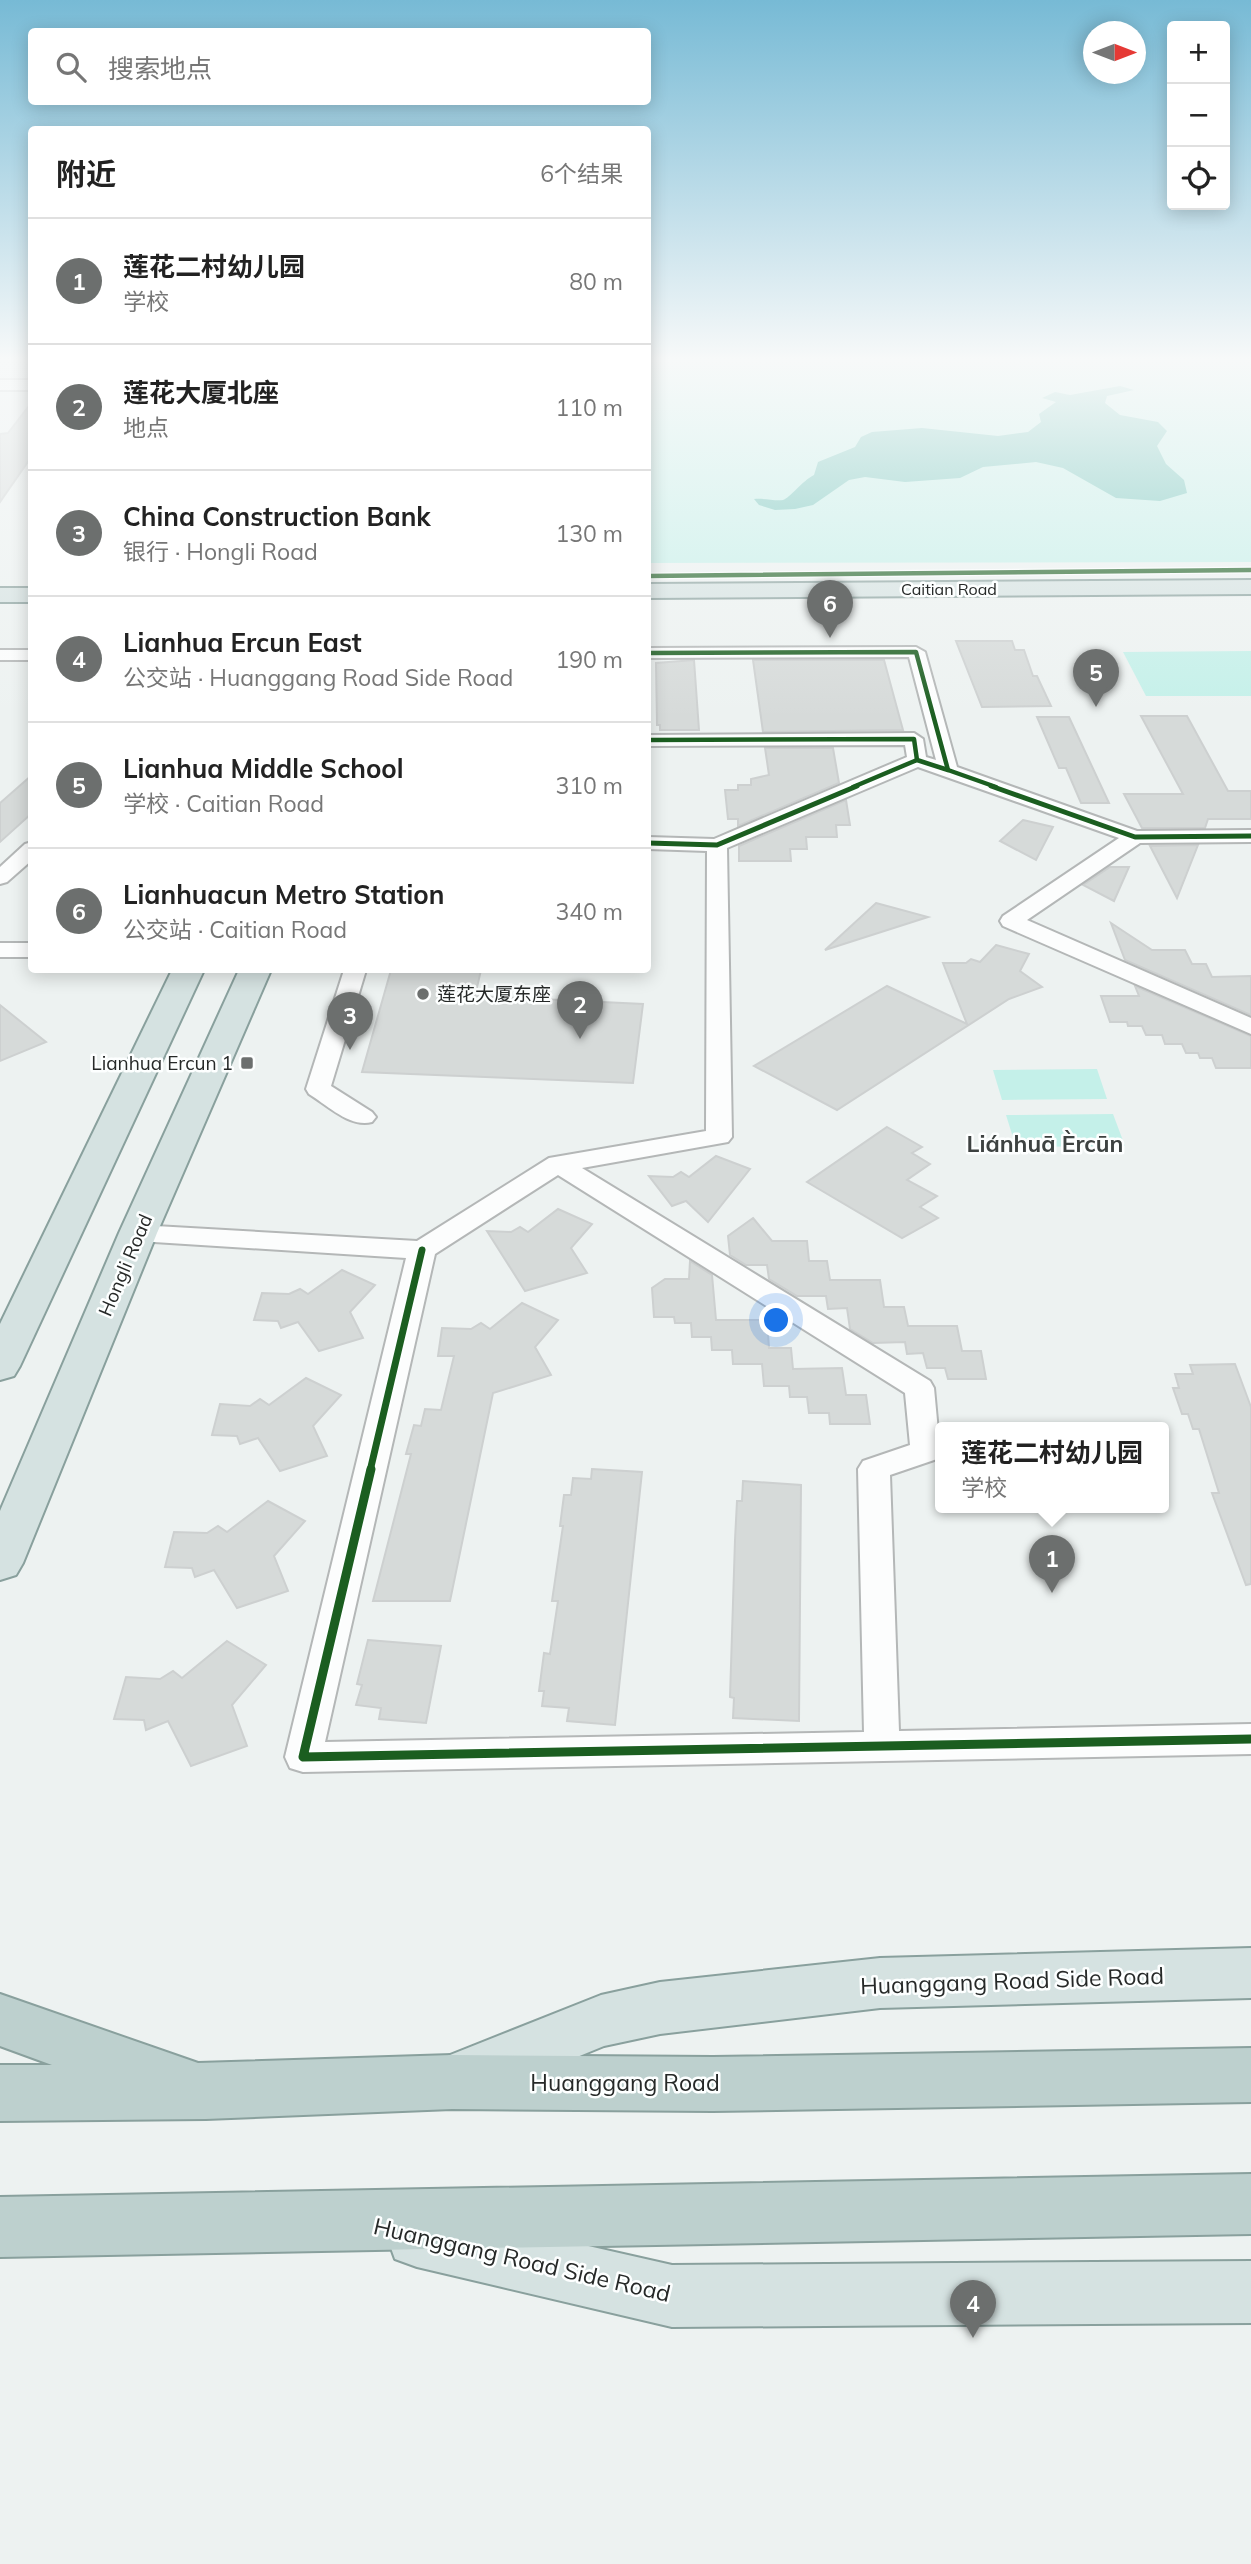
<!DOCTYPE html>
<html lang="zh">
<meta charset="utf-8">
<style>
:root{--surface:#fff;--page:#f2f2f2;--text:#222;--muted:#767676;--line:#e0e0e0;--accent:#6c6f6e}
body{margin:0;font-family:Mulish,"Noto Sans SC",sans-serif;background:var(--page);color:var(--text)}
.controls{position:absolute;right:21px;top:21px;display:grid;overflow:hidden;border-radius:7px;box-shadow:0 4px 18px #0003}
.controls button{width:63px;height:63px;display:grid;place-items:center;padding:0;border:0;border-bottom:2px solid var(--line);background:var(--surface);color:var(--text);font:35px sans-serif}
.compass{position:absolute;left:1083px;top:21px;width:63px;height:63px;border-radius:50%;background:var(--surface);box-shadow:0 4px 18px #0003;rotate:90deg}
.you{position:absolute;left:777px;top:1321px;width:24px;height:24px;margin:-18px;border:5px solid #fff;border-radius:50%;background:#1a73e8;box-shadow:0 0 0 10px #1a73e833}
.badge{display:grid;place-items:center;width:46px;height:46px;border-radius:50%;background:var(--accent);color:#fff;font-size:23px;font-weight:700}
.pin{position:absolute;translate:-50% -58px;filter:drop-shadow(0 2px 4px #0008)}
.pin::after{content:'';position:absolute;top:37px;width:24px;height:21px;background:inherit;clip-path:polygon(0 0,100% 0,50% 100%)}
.popup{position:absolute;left:935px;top:1422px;width:234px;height:91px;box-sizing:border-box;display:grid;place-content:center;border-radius:7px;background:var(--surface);filter:drop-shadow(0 2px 5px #0005);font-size:23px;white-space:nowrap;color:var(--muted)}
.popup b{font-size:26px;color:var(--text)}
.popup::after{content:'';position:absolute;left:50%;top:100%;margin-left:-14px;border:14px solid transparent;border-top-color:var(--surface)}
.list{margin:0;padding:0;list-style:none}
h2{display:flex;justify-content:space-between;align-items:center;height:91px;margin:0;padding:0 28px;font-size:30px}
h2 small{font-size:23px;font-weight:400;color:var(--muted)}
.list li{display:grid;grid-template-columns:46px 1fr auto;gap:21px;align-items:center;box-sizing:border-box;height:126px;padding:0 28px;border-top:2px solid var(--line)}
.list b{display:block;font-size:26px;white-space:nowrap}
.list p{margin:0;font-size:23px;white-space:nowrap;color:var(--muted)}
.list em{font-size:23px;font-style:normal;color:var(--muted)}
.icon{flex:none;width:38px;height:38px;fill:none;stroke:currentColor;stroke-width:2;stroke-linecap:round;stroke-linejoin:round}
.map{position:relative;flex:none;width:1251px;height:2564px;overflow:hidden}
.search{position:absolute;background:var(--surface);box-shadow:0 4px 18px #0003;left:28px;top:28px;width:623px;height:77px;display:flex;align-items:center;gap:18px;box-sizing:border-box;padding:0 24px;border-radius:7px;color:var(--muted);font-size:26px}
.panel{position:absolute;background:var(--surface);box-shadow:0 4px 18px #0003;left:28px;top:126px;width:623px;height:847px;border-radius:7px}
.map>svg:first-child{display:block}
.green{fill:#c4f0e9}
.water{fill:#6ec3b9}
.building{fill:#d6dad9;stroke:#cdd0d0;stroke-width:2}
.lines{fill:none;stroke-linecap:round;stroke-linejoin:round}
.street-casing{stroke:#b4b7b7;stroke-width:4}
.secondary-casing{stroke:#b4b7b7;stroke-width:4}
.primary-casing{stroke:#89a09d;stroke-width:4}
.highway-casing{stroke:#89a09d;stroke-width:4}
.street{fill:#fcfdfd;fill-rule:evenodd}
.secondary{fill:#fcfdfd;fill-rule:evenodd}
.primary{fill:#d5e2e1;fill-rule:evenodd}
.highway{fill:#bdd0ce;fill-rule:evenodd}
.cycleway-far3-casing{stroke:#fdffff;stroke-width:7}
.cycleway-far2-casing{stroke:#fdffff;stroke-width:9}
.cycleway-far1-casing{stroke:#fdffff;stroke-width:11}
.cycleway-casing{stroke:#fdffff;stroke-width:13}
.cycleway-far3{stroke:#1b5e20;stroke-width:4.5}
.cycleway-far2{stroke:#1b5e20;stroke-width:5}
.cycleway-far1{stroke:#1b5e20;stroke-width:7}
.cycleway{stroke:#1b5e20;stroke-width:9}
.poi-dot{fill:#6c6f6e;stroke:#fdffff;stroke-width:2.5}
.labels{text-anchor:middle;stroke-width:5;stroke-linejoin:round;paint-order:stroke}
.far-street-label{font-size:16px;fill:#262928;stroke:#fdffff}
.poi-label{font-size:19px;fill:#262928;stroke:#fdffff;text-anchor:start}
.street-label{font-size:19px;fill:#262928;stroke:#fdffff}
.quarter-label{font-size:23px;font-weight:bold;fill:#3d4241;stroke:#fdffff}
.near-street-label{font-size:23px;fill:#262928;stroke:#fdffff}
</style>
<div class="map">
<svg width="1251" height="2564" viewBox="0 0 1251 2564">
<rect width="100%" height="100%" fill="#edf2f1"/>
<g class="green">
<path d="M648 359H1251V562L648 563Z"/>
<path d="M1251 651V696H1146L1123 652Z"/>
<path d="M1097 1069 1107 1099 1002 1100 993 1070Z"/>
<path d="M1113 1114 1125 1146 1016 1147 1006 1115Z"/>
</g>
<path class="water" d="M1120 386 1134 390 1107 396 1105 403 1120 415 1158 422 1167 431 1157 446 1166 464 1184 480 1187 493 1160 501 1116 498 1063 468 1036 462 983 467 960 478 905 482 865 477 849 480 813 505 795 509 775 510 759 505 754 499C764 498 774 501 783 500 790 498 802 481 814 475L818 462 855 447 861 437 872 432 922 428 998 436 1028 432 1041 422 1039 414 1056 402 1042 398 1055 392 1070 395Z"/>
<g class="building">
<path d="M32 402V456L0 502V434L8 433Z"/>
<path d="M956 641H1012L1015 650H1024L1033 676H1037L1051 706 982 707Z"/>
<path d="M694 660 699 730H660V725H657L656 663Z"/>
<path d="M753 660H884L903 730 763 732Z"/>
<path d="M1141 716H1187L1228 791H1251V819H1208L1205 828H1142L1124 794H1183Z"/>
<path d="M1037 717H1069L1109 803H1081L1066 768H1059Z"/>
<path d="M765 748H833L839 783 738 826V819H728L725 790H738V785H751V779L769 775Z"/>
<path d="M32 775V813L0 842V803Z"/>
<path d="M846 800 850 825H836L837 837H806L807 849H790L791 861H739V846Z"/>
<path d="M1023 820 1053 827 1036 860 1000 841Z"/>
<path d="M1198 845 1177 898 1150 846Z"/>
<path d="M1110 867H1129L1114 901 1083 885Z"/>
<path d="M876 903 928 917 825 950Z"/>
<path d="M1111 923 1152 950H1185L1192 964H1206L1212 977 1251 976V1015L1125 960Z"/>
<path d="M996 945 1029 954 1020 971 1042 987 1009 999 837 1110 754 1066 887 986 967 1024 943 963H966L971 959 980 962Z"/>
<path d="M391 970H481L475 996 643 1004 633 1083 362 1072Z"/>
<path d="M1135 986 1251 1036V1068H1216L1212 1058H1200L1198 1053H1186L1182 1044H1165L1162 1035H1146L1142 1026H1128L1127 1022H1110L1101 996H1139Z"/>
<path d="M0 1005 46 1042 0 1061Z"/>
<path d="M887 1127 922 1147 912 1153 930 1164 907 1180 937 1196 920 1207 938 1218 902 1238 807 1182Z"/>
<path d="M716 1156 750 1169 708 1222 686 1201 672 1206 649 1176 673 1177 681 1172 689 1177Z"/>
<path d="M558 1209 592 1224 571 1248 587 1273 525 1291 487 1231 511 1232 520 1227 528 1232Z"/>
<path d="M753 1218 772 1241H807L809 1261H827L830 1280H880L884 1307H904L908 1326H957L962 1351H981L986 1379H948L945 1368H927L923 1353 907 1354 905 1342 873 1343 850 1329 847 1308 828 1309 826 1296H797L769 1279 767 1265H746L730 1255 728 1236Z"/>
<path d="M690 1261 712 1275 716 1320H767L769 1348H791L793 1369 842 1368 846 1395H866L870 1424H830L829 1413H809L807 1397H790L789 1386H764L762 1364H733L732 1350H712L711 1337H692L691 1323H675L674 1317H654L652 1288 665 1279H689Z"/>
<path d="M342 1270 375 1285 350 1312 363 1338 319 1351 298 1322 281 1328 278 1321 254 1320 262 1293 289 1294 300 1289 308 1294Z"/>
<path d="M522 1303 558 1320 535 1347 551 1375 493 1393 450 1601H373L411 1454H406L414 1425 421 1426 425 1409 441 1410 454 1356H438L442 1328 471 1329 481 1323 490 1329Z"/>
<path d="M1235 1364 1251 1407V1584L1246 1585 1212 1493H1219L1199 1429H1193L1188 1414H1182L1173 1388H1179L1175 1374H1193L1190 1365Z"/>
<path d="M306 1378 341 1395 313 1426 327 1456 280 1471 258 1438 240 1444 237 1436 212 1435 220 1404 250 1406 260 1399 269 1405Z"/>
<path d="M592 1469 642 1472 615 1725 567 1721 569 1708 542 1706 544 1691H539L544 1653 550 1654 558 1601H552L563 1526H560L564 1495H571L573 1478 591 1479Z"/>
<path d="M743 1481 801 1485 799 1721 733 1718 734 1698 730 1697 735 1540 737 1501H742Z"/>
<path d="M268 1501 305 1521 274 1556 288 1591 237 1608 214 1570 195 1577 192 1568 165 1567 174 1532 207 1533 218 1526 227 1532Z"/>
<path d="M368 1640 441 1646 426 1723 379 1719 381 1708 356 1705 362 1685 357 1684Z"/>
<path d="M227 1641 266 1665 232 1705 247 1746 191 1766 168 1721 146 1730 144 1720 114 1719 126 1677 160 1679 173 1671 182 1678Z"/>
</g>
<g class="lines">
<g class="street-casing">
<g id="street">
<path d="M916 647 925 652 957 767 1137 831 1251 830V842L1140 843 1027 920 1251 1018V1034L1003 926 1000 921 1003 916 1119 838 918 767 727 848 732 1137 728 1142 582 1168 930 1381 934 1388 940 1453 937 1459 890 1475 899 1731 1251 1724V1754L303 1772 290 1768 285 1757 406 1258 138 1241 128 1239 124 1233 128 1227 138 1225 417 1241 549 1158 706 1131 707 851 648 849V837L714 839 907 757 905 745 648 746V735L914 733 923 739 926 757 936 760 909 657 648 658V648ZM558 1175 905 1393 910 1445 863 1461 858 1469 864 1732 325 1742 435 1254Z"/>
<rect x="0" y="650" width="32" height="10"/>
<path d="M32 842V860L7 882 0 884V867L25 844Z"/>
<rect x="0" y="943" width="32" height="14"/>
<path d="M344 970H366L331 1086 372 1112 376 1117 372 1122C350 1128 327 1105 309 1094L306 1089Z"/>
</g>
</g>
<g class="secondary-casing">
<rect id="secondary" x="0" y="380" width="32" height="10"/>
</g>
<g class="primary-casing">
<g id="primary">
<path d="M1251 580V594L648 598V584Z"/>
<rect x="0" y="588" width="32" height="14"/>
<path d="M172 970H204L20 1366 14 1376 0 1380V1324Z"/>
<path d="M239 970H271L157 1233 23 1563 16 1575 0 1580V1511L119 1233Z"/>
<path d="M1251 1948V1998L880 2008 660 2034 604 2046 465 2103 445 2095 436 2076 445 2057 601 1995 660 1982 880 1958Z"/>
<path d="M417 2207 672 2265 1251 2261V2323L672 2327 417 2267 395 2259 387 2237 395 2215Z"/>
</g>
</g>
<g class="highway-casing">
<g id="highway">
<path d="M0 1994 198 2063 452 2055 713 2057 1251 2048V2102L713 2111 452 2109 206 2119 0 2121V2065H52L0 2046Z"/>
<path d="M1251 2174V2234L0 2257V2197Z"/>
</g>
</g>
<use href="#street" class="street"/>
<use href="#secondary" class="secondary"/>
<use href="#primary" class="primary"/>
<use href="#highway" class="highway"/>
<g class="cycleway-far3-casing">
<g id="cycleway-far3">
<path d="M648 576 1251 570"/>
<path d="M648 653 916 652 948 770 996 787"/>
<path d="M648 740 914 739 917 760"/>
<path d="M853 787 917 760 948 770"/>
</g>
</g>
<g class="cycleway-far2-casing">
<g id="cycleway-far2">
<path d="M991 786 1135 837 1251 836"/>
<path d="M648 843 717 845 857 786"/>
</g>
</g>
<g class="cycleway-far1-casing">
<path id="cycleway-far1" d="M370 1471 422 1250"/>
</g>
<g class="cycleway-casing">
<path id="cycleway" d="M371 1469 303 1757 1251 1739"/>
</g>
<use href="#cycleway-far3" class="cycleway-far3"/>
<use href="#cycleway-far2" class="cycleway-far2"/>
<use href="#cycleway-far1" class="cycleway-far1"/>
<use href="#cycleway" class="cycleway"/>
</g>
<linearGradient id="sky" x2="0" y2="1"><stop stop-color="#77bad5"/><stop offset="0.5" stop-color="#f7f9f9"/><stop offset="1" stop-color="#f7f9f9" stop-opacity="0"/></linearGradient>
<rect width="1251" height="718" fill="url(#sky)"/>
<g class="poi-dot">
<circle cx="423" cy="994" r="7"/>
<rect x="240" y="1056" width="14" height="14" rx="3.5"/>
</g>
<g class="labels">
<g class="far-street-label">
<text x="949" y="595">Caitian Road</text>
</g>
<g class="poi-label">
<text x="437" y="1001">莲花大厦东座</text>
<text x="233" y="1070" text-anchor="end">Lianhua Ercun 1</text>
</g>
<g class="street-label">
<text transform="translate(125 1265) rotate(-67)" y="7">Hongli Road</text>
</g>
<g class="quarter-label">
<text x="1045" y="1152">Liánhuā Èrcūn</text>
</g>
<g class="near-street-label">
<text transform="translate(1012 1981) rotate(-2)" y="8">Huanggang Road Side Road</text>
<text x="625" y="2091">Huanggang Road</text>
<text transform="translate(522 2260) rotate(13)" y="8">Huanggang Road Side Road</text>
</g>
</g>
</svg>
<div class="controls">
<button>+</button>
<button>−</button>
<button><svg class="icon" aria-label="locate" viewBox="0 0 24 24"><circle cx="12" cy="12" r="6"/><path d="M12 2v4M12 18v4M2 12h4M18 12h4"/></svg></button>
</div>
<svg class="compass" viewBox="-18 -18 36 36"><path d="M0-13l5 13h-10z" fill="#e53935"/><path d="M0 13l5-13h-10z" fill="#767676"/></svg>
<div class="you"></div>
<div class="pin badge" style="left:1052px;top:1593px">1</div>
<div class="popup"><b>莲花二村幼儿园</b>学校</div>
<div class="pin badge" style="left:580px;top:1039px">2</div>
<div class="pin badge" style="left:350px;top:1050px">3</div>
<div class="pin badge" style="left:973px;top:2338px">4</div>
<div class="pin badge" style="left:1096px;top:707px">5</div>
<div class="pin badge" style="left:830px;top:638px">6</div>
<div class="search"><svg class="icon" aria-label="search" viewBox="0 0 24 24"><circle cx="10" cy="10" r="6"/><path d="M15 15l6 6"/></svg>搜索地点</div>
<section class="panel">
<h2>附近<small>6个结果</small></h2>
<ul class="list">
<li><span class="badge">1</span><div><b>莲花二村幼儿园</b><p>学校</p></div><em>80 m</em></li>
<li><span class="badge">2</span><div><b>莲花大厦北座</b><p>地点</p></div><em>110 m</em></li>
<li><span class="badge">3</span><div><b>China Construction Bank</b><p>银行 · Hongli Road</p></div><em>130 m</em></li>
<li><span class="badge">4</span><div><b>Lianhua Ercun East</b><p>公交站 · Huanggang Road Side Road</p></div><em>190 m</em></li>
<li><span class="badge">5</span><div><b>Lianhua Middle School</b><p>学校 · Caitian Road</p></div><em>310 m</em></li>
<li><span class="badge">6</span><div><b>Lianhuacun Metro Station</b><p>公交站 · Caitian Road</p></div><em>340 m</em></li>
</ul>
</section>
</div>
